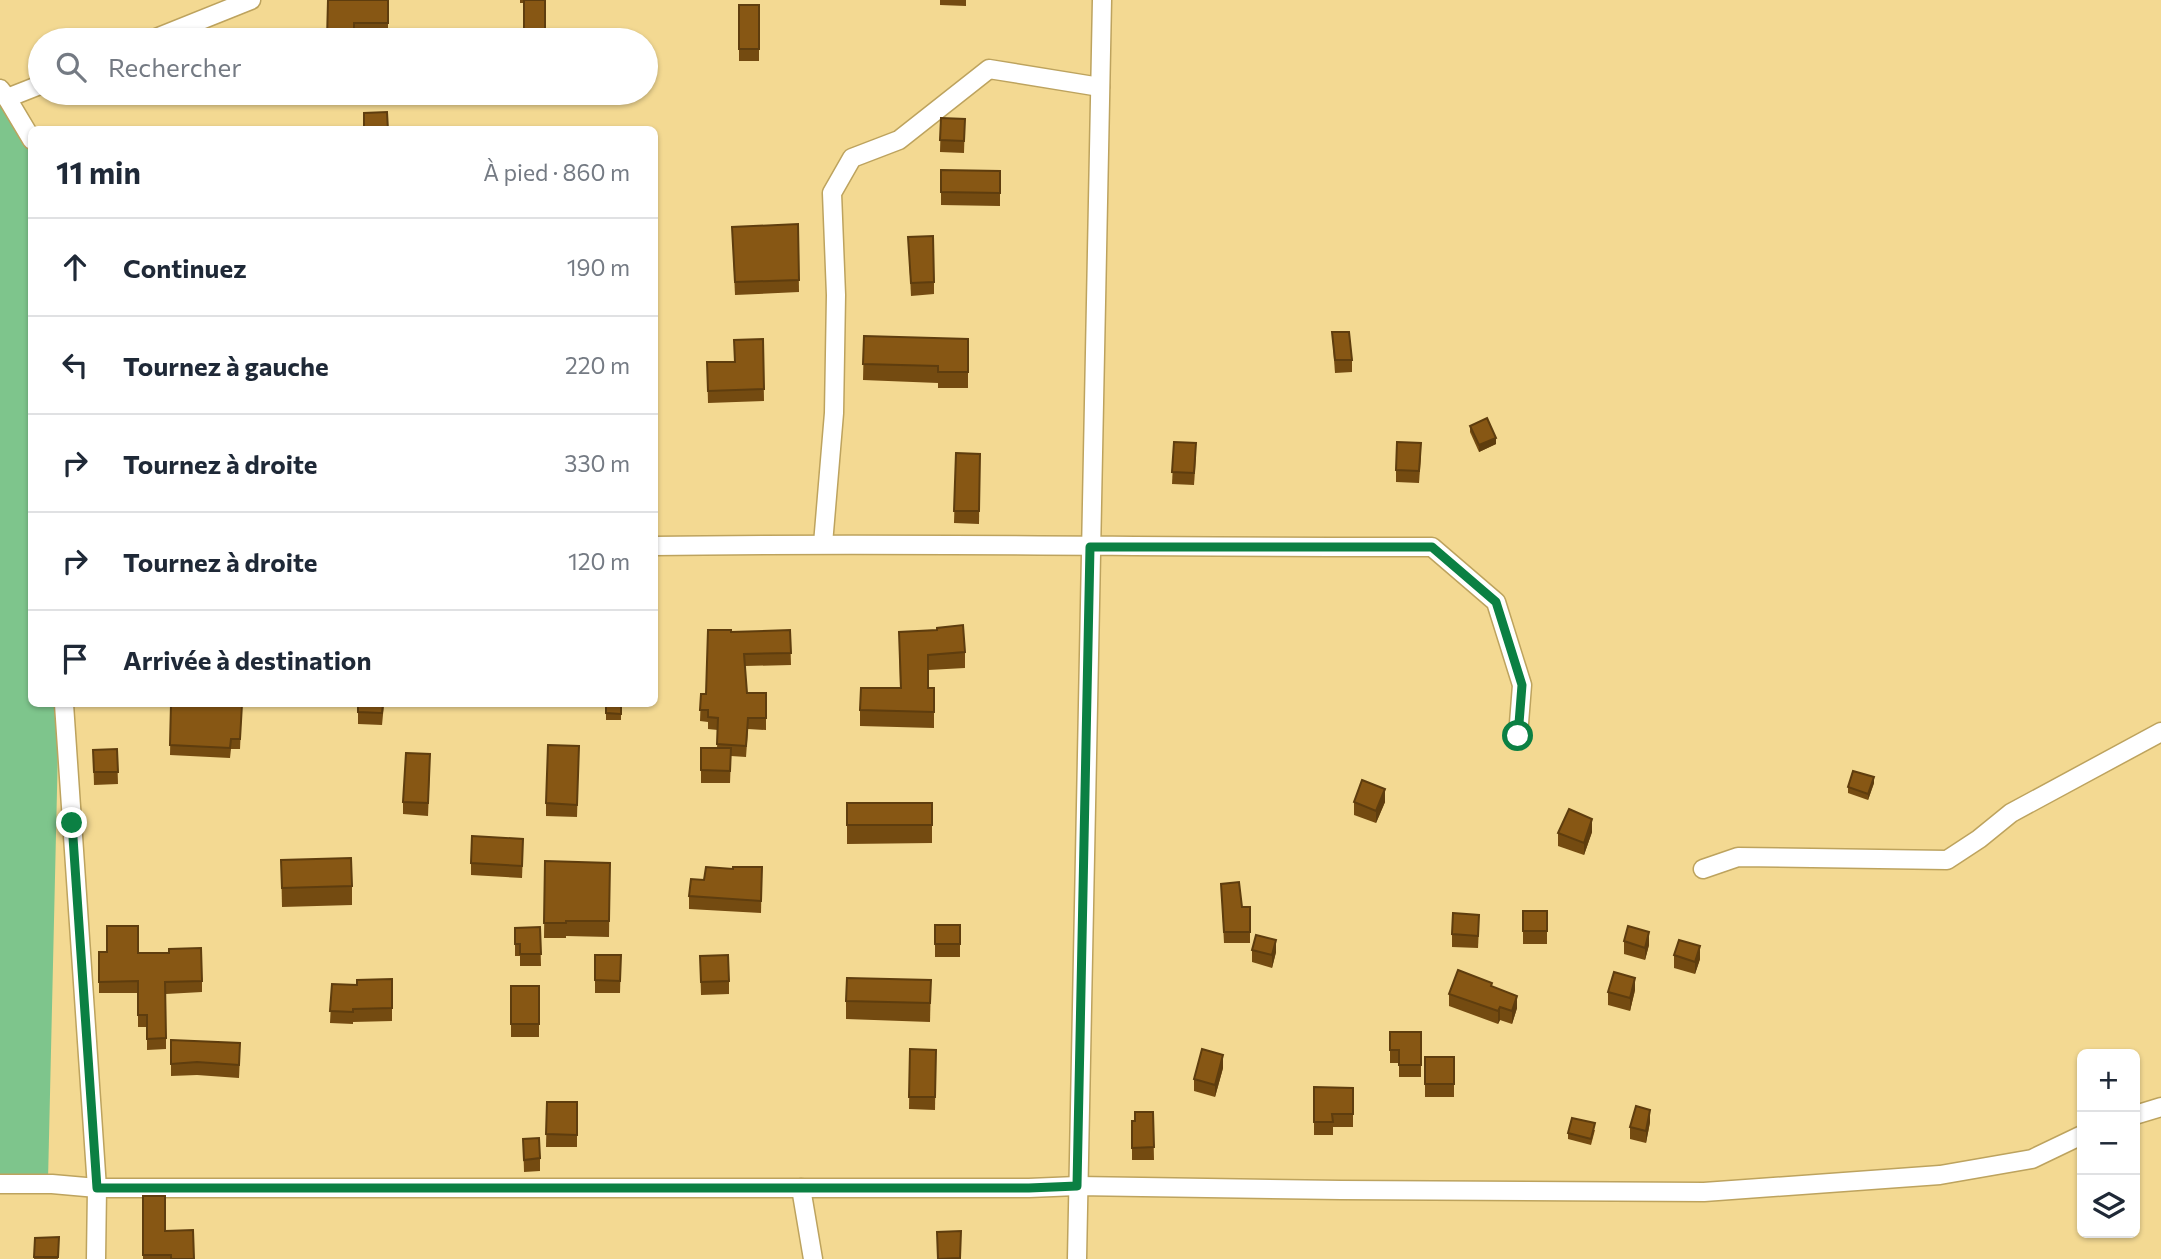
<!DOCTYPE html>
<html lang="fr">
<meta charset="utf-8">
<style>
:root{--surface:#fff;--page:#f6f6f7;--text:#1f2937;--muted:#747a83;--line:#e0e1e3}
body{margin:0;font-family:Commissioner,sans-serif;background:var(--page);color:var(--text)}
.controls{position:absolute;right:21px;bottom:21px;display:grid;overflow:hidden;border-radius:10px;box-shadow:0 2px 5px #0004}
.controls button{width:63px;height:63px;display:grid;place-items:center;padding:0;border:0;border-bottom:2px solid var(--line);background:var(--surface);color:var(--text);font:35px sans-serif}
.stop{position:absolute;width:21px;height:21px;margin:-16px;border:5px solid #0b8043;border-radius:50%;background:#fff}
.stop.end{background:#0b8043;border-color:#fff;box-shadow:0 2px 7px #0008}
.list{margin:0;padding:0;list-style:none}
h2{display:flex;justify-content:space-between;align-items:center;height:91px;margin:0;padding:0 28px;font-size:30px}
h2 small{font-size:23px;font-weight:400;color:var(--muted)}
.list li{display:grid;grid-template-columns:46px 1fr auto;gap:21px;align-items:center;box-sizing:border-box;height:98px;padding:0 28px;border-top:2px solid var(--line)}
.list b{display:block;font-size:26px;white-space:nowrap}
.list em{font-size:23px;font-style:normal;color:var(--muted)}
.icon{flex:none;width:38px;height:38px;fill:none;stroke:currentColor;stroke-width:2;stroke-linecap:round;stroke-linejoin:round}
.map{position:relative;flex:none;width:2161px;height:1259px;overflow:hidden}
.search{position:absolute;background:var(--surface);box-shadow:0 2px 5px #0004;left:28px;top:28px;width:630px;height:77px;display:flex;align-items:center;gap:18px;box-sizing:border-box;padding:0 24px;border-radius:38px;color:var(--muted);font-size:26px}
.panel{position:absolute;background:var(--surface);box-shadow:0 2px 5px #0004;left:28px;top:126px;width:630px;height:581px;border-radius:10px}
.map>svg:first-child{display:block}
.green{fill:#7ec58c}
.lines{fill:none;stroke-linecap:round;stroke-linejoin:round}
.minor-casing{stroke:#bda35e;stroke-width:21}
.minor{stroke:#fff;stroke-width:18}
.wall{fill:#744b11}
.shaded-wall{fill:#5e3d0e}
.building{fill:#875714;stroke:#5e3d0e;stroke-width:2}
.route{stroke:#0b8043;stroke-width:9}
</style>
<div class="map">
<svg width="2161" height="1259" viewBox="0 0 2161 1259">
<rect width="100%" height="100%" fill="#f3d992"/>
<path class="green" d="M0 89 32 140V704H59L48 1181 0 1184Z"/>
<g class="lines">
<g class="minor-casing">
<g id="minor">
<path d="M151 40 251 0"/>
<path d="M0 89 7 98 32 140"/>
<path d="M7 98 40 85"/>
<path d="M823 544 834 413 836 295 832 193 852 158 899 140 989 69 1100 87"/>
<path d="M654 546C914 542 1173 548 1432 547L1496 602 1522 685 1518 736"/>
<path d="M64 704 97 1188 96 1259"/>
<path d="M1703 869 1738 857 1947 860 1979 839 2011 813 2161 732"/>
<path d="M2135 1115 2161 1107"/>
<path d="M0 1184H52L97 1188H1029L1077 1186 1341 1190 1704 1192 1940 1175 2032 1159 2082 1135"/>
<path d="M801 1188 813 1259"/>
<path d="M1077 1259 1102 0"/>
</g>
</g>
<use href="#minor" class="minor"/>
</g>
<g class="wall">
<path d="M388 0V36H354L327 40Z"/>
<path d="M520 0H545V40H524V3H520Z"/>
<path d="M940 0H966V6L940 5Z"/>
<rect x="739" y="5" width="20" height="56"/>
<rect x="548" y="93" width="33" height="4"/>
<path d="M941 118 965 119 964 153 940 152Z"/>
<path d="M941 170 1000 171V206L941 205Z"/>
<path d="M798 224 799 292 735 295 732 227Z"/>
<path d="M908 237 934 282V294L911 296Z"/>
<path d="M1332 332 1352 360V372L1335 373Z"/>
<path d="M864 336 968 339V388H938V383L863 380Z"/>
<path d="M763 339 764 401 708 403 707 362H735L734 340Z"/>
<path d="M1470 426 1496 444 1479 452 1470 432Z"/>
<path d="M1174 442 1196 456 1194 485 1172 484Z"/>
<path d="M956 453 980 454 979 524 954 523Z"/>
<path d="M1421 456 1419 483 1396 482V470Z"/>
<path d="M790 630 791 665 745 666 747 693H766V730L748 729 746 757 731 756 730 783H701V748H717L718 730 708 729V722L700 721 701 694H706L731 632Z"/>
<path d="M899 632 965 652V668L928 670V688H934V728L860 726V710L900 688Z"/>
<path d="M171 704H242L240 749H231L230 758 170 755Z"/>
<path d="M358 704H384L382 725 358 724Z"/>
<rect x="606" y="704" width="15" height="16"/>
<path d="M579 746 577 817 546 816V803Z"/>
<path d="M117 749 118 784 94 785 93 750Z"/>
<path d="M430 766 428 816 403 814V802Z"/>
<path d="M1874 783 1868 800 1848 793V787Z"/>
<path d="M1354 802H1385L1376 823 1354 815Z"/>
<path d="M847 803H932V843L847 844Z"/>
<path d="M1592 832 1584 855 1558 846V833Z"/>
<path d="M523 851 522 878 471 875V863Z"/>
<path d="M281 860 352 886V905L282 907Z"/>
<path d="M545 861 610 863 609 937 566 936V938H544Z"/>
<path d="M762 867 761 913 689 909V896L704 880 733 869Z"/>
<path d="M1221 884 1242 907H1250V943H1224Z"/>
<rect x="1523" y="911" width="24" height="33"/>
<rect x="935" y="925" width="25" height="32"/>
<path d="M540 927 541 966H520V956H515V928Z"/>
<path d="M1479 927 1478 948 1452 947V934Z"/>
<path d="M1624 941 1649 945 1645 960 1624 954Z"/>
<path d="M1252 950 1276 952 1272 968 1252 962Z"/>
<path d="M99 952 169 953 202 981V992L166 994V1049L147 1050V1027H138V993H99Z"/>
<path d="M595 955H621L620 993H595Z"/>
<path d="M1674 955 1700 959 1695 974 1674 968Z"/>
<path d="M700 956 729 981V994L701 995Z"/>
<path d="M392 979V1021L353 1022V1024L330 1023 332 984 357 985Z"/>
<path d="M931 980 930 1022 846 1019V1001Z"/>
<rect x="511" y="986" width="28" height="51"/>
<path d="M1492 987 1517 1008 1512 1024 1500 1020 1498 1024 1449 1006V994Z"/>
<path d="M1635 990 1630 1011 1608 1005V992Z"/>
<path d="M1390 1032H1421V1077H1399V1063H1390Z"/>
<path d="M171 1040 240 1055 239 1078 197 1075 171 1076Z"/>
<path d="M910 1049 936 1050 935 1110 909 1109Z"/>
<rect x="1425" y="1057" width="29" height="40"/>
<path d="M1223 1068 1215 1097 1194 1091V1079Z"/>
<path d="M1314 1087 1353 1088V1127H1333V1135H1314Z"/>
<path d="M547 1102H577V1147H546Z"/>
<path d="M1153 1112 1154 1160H1132V1121H1135Z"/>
<path d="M1650 1122 1646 1143 1630 1139V1127Z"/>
<path d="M1595 1130 1591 1145 1568 1139V1133Z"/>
<path d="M523 1139 540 1158V1171L524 1172Z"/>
<path d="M143 1196 165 1231 194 1259H143Z"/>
<path d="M59 1237 58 1259H34L35 1238Z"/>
</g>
<g class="shaded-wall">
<path d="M1496 438V444L1479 452V445Z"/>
<path d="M1874 777V783L1868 800V794Z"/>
<path d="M1385 789V802L1376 823V811Z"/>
<path d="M1592 819V832L1584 855V843Z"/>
<path d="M1649 932V945L1645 960V948Z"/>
<path d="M1276 940V952L1272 968V955Z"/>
<path d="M1700 946V959L1695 974V962Z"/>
<path d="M1635 978V990L1630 1011V998Z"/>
<path d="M1517 996V1008L1512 1024V1011Z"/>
<path d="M1500 1007V1020L1498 1024V1011Z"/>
<path d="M1223 1055V1068L1215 1097V1085Z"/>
<path d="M1650 1110V1122L1646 1143V1131Z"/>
</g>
<g class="building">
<path d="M328 0H388V23H354V40H327Z"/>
<rect x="524" y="0" width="21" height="39"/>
<rect x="739" y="5" width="20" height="44"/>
<path d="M387 112 388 130H364V113Z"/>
<path d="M941 118 965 119 964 141 940 140Z"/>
<path d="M941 170 1000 171V193L941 192Z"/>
<path d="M798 224 799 280 735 282 732 227Z"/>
<path d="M933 236 934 282 911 283 908 237Z"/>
<path d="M1332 332H1349L1352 360H1335Z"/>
<path d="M864 336 968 339V372H938V366L863 364Z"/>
<path d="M763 339 764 389 708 391 707 362H735L734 340Z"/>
<path d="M1487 418 1496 438 1479 445 1470 426Z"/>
<path d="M1174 442 1196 443 1194 473 1172 472Z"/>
<path d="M1397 442 1421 443 1419 471 1396 470Z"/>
<path d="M956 453 980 454 979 511H954Z"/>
<path d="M963 625 965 652 928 655V688H934V712L860 710 861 688H901L899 632 937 630V628Z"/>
<path d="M708 630H731V632L790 630 791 653 744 654 747 693H766V718H748L746 746 717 744 718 718 708 717V710H700L701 694H706Z"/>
<path d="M171 704H242L240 739H231L230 748 170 745Z"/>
<path d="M358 704H383L382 713 358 712Z"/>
<path d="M606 704H621V714L606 713Z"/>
<path d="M548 745 579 746 577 805 546 803Z"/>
<path d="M701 748H731L730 771 701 770Z"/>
<path d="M117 749 118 772H94L93 750Z"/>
<path d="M406 753 430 754 428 803 403 802Z"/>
<path d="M1853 771 1874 777 1868 794 1848 787Z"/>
<path d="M1362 780 1385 789 1376 811 1354 802Z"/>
<rect x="847" y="803" width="85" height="22"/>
<path d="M1569 809 1592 819 1584 843 1558 833Z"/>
<path d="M472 836 523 839 522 866 471 863Z"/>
<path d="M351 858 352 886 282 888 281 860Z"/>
<path d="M545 861 610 863 609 921H566V923H544Z"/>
<path d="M706 867 733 869V867H762L761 901 689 896 691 879 704 880Z"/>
<path d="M1239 882 1242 907H1250V932H1224L1221 884Z"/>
<rect x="1523" y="911" width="24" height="20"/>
<path d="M1453 913 1479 915 1478 936 1452 934Z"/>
<rect x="935" y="925" width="25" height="19"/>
<path d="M107 926H138V953H169V949L201 948 202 981 165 982 166 1038 147 1039V1015H138V981L99 982V952H107Z"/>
<path d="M1628 926 1649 932 1645 948 1624 941Z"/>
<path d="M540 927 541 954H520V944H515V928Z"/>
<path d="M1256 935 1276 940 1272 955 1252 950Z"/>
<path d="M1679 940 1700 946 1695 962 1674 955Z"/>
<path d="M595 955H621L620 981 595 980Z"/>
<path d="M728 955 729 981 701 982 700 956Z"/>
<path d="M1458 970 1492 983 1491 986 1517 996 1512 1011 1500 1007 1498 1011 1449 994Z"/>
<path d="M1614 972 1635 978 1630 998 1608 992Z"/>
<path d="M847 978 931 980 930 1003 846 1001Z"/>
<path d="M392 979V1008L353 1009V1012L330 1011 332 984 357 985V980Z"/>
<rect x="511" y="986" width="28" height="38"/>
<path d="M1390 1032H1421V1065H1399V1050H1390Z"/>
<path d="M171 1040 240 1043 239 1065 197 1062 171 1064Z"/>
<path d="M910 1049 936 1050 935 1097H909Z"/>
<path d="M1202 1049 1223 1055 1215 1085 1194 1079Z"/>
<rect x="1425" y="1057" width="29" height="27"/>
<path d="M1314 1087 1353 1088V1114H1332L1333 1122H1314Z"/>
<path d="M547 1102H577V1135L546 1134Z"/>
<path d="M1636 1106 1650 1110 1646 1131 1630 1127Z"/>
<path d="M1135 1112H1153L1154 1147 1132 1148V1121H1135Z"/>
<path d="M1572 1118 1595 1123 1591 1139 1568 1133Z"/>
<path d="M539 1138 540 1158 524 1160 523 1139Z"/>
<path d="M143 1196H165V1231L193 1230 194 1259H171V1255H143Z"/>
<path d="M961 1231 960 1258 938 1259 937 1232Z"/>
<path d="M59 1237 58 1257H34L35 1238Z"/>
</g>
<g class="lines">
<path class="route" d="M72 823 97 1188H1029L1077 1186 1090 547H1432L1496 602 1522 685 1518 736"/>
</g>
</svg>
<div class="controls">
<button>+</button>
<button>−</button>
<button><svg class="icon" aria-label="layers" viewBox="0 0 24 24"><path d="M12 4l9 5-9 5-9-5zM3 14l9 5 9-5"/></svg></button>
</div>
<div class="stop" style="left:1518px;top:736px"></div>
<div class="stop end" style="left:72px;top:823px"></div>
<div class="search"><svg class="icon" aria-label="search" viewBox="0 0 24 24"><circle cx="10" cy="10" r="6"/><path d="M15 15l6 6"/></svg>Rechercher</div>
<section class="panel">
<h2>11 min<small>À pied · 860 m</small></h2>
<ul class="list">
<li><svg class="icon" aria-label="ahead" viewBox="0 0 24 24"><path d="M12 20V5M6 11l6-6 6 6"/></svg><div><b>Continuez</b></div><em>190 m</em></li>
<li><svg class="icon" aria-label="left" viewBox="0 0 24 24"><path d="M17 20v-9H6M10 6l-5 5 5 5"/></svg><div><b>Tournez à gauche</b></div><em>220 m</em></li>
<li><svg class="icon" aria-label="right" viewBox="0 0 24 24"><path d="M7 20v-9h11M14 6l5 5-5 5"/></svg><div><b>Tournez à droite</b></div><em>330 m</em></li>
<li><svg class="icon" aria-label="right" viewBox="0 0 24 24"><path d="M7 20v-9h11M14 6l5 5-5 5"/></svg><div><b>Tournez à droite</b></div><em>120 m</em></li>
<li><svg class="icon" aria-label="arrive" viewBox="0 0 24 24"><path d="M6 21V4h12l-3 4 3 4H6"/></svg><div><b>Arrivée à destination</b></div></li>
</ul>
</section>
</div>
